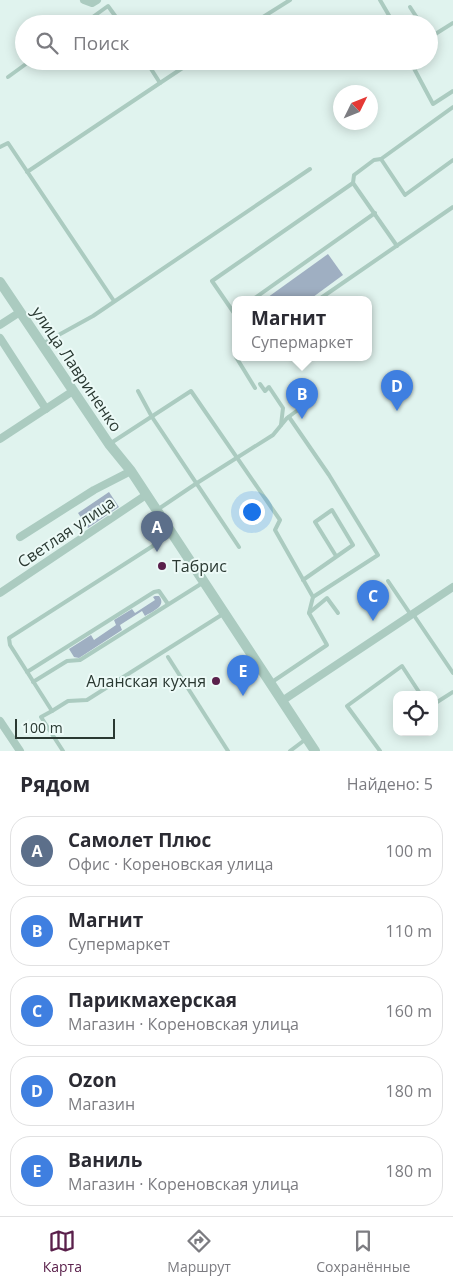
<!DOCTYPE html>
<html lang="ru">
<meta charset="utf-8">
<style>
:root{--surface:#fff;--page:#f2f2f3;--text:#2b2b33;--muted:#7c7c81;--line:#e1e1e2;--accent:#5a204b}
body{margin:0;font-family:"Open Sans",sans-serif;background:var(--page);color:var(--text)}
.controls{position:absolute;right:15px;bottom:15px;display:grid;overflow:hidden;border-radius:10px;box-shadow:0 2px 12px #0003}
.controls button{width:45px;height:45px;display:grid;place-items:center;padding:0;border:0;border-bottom:1px solid var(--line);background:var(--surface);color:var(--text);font:25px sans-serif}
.compass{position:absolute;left:333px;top:85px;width:45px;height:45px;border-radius:50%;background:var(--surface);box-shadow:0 2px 12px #0003;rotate:47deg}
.scale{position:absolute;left:15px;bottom:12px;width:100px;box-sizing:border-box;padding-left:5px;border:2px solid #2a3932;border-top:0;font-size:14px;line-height:18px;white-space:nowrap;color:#2a3932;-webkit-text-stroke:4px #ecfaf7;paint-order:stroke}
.you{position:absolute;left:251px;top:511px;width:18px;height:18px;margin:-12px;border:4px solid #fff;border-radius:50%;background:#1a73e8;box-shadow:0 0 0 8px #1a73e833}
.badge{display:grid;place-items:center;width:32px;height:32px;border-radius:50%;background:var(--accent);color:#fff;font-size:16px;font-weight:700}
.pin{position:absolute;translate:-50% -41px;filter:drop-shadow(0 1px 2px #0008)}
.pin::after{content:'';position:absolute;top:26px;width:18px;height:15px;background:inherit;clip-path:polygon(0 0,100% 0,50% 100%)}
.popup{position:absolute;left:232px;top:296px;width:140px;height:65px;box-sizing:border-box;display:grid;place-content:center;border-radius:10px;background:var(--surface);filter:drop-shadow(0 1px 4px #0005);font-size:16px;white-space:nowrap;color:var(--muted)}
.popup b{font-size:19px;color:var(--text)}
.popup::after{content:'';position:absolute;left:50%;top:100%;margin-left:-10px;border:10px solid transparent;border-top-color:var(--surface)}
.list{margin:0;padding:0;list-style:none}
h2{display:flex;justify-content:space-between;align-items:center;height:65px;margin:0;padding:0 20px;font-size:21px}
h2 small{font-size:16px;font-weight:400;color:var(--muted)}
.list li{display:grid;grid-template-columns:32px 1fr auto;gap:15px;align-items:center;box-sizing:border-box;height:70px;margin:0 10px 10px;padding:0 10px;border:1px solid var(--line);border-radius:20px}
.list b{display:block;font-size:19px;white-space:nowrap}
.list p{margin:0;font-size:16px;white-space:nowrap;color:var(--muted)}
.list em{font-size:16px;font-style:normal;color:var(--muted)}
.icon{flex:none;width:28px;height:28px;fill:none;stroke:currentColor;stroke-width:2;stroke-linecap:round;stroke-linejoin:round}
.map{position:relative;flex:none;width:453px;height:751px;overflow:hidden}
.search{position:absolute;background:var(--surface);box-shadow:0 2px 12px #0003;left:15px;right:15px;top:15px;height:55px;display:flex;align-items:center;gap:12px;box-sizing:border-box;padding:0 18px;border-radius:28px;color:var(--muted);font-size:19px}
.sheet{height:465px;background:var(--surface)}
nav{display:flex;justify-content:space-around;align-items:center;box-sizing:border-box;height:70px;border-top:1px solid var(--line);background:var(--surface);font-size:14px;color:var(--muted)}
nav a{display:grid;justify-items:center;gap:2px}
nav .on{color:var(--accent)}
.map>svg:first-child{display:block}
.green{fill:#9fafc2}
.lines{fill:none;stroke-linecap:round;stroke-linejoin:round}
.service{stroke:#abcbc0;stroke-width:4}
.minor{stroke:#abcbc0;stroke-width:8}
.tertiary{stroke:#abcbc0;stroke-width:10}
.poi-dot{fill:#5a204b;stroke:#ecfaf7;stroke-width:2}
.labels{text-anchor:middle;stroke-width:4;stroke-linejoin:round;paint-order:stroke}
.street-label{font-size:16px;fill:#2a3932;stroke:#ecfaf7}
.poi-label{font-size:16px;fill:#2a3932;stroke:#ecfaf7;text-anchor:start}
</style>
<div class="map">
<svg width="453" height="751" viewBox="0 0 453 751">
<rect width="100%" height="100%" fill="#e0f3ee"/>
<g class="green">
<path d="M328 254 343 275 309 300H264Z"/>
<path d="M109 492 119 507 88 528 78 513Z"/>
<path d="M155 596H159C167 606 153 611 145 616L142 611 120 625 122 630 79 658 74 657 69 649 91 635 94 640 116 625 114 620 132 609 135 613 155 600 153 597Z"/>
</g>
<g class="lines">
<g class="service">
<path d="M380 0 394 24"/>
<path d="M410 7 421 24"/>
<path d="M83 24 108 6 121 24"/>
<path d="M252 24 290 0"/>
<path d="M429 38 453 23"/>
<path d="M146 61 160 83 193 61"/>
<path d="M410 61 433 104 453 91"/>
<path d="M8 77 30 61"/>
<path d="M453 107 381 159 405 195 453 160"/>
<path d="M0 147 8 143 114 301"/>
<path d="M27 172 160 83"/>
<path d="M353 183 397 246"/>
<path d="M252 300 375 213"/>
<path d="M318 300 453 207"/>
<path d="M236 311 234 313 212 281 353 183 354 175 374 160 381 159"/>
<path d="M44 343 93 316 310 169"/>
<path d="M236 357 255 388"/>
<path d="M260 384 265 391 269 387 283 408 281 425"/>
<path d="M138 391 152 417 239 547"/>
<path d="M289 417 329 475 378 555 313 597"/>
<path d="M111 443 191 391 280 520 275 530 313 597 309 613"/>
<path d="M157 510 197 483 273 435 287 418 313 399"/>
<path d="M170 535 9 638 10 645 52 711 68 701 87 700 223 614"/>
<path d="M303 580 353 545 332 510 315 522 336 556"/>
<path d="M388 581 411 615"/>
<path d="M413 614 453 673"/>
<path d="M168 657 228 751"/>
<path d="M27 672 154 592 159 591 168 604"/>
<path d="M33 682 67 661 80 660 204 582"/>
<path d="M272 682 327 645 309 613 327 598 338 613"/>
<path d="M434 704 453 692"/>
<path d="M52 711 41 717 63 751"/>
<path d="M290 751 306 739"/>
<path d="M380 751 347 706 402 666 421 695"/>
</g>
<g class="minor">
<path d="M84 0 92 3 97 0"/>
<path d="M0 325 20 312"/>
<path d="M0 338 46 409"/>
<path d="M0 439 73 391"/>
<path d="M20 537 94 490 131 471"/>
<path d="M0 593 146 495"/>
<path d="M282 701 453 587"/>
<path d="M0 721 20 751"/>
</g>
<path class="tertiary" d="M0 282 109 444 131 471 315 751"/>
</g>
<g class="poi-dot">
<circle cx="162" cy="566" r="5"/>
<circle cx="216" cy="681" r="5"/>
</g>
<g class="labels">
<g class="street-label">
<text transform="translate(77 369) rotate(56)" y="6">улица Лавриненко</text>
<text transform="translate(66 532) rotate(-34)" y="6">Светлая улица</text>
</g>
<g class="poi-label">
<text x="172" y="572">Табрис</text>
<text x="206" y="687" text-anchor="end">Аланская кухня</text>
</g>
</g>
</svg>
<div class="controls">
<button><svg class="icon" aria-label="locate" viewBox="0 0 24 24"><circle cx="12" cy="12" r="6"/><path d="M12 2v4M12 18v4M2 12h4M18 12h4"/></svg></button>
</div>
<svg class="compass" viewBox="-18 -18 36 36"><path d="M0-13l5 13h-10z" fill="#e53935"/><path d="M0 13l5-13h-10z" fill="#7c7c81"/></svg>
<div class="scale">100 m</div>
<div class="you"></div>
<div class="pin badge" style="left:157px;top:552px;background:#5c6f8a">A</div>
<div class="pin badge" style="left:302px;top:419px;background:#3f7fe0">B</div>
<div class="popup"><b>Магнит</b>Супермаркет</div>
<div class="pin badge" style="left:373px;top:621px;background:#3f7fe0">C</div>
<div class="pin badge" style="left:397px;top:411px;background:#3f7fe0">D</div>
<div class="pin badge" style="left:243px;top:696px;background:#3f7fe0">E</div>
<div class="search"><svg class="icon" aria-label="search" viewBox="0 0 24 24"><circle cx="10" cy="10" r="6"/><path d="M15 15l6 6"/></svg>Поиск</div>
</div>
<section class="sheet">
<h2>Рядом<small>Найдено: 5</small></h2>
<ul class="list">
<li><span class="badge" style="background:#5c6f8a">A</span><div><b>Самолет Плюс</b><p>Офис · Кореновская улица</p></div><em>100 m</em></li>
<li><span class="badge" style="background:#3f7fe0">B</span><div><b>Магнит</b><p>Супермаркет</p></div><em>110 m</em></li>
<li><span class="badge" style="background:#3f7fe0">C</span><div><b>Парикмахерская</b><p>Магазин · Кореновская улица</p></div><em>160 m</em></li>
<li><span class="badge" style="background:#3f7fe0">D</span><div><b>Ozon</b><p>Магазин</p></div><em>180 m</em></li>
<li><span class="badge" style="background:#3f7fe0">E</span><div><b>Ваниль</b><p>Магазин · Кореновская улица</p></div><em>180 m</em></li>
</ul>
</section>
<nav>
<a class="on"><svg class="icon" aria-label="map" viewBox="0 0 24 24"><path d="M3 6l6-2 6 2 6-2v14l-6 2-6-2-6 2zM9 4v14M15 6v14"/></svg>Карта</a>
<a><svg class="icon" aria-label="directions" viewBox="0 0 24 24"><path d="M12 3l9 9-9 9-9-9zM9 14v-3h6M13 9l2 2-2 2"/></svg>Маршрут</a>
<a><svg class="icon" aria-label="saved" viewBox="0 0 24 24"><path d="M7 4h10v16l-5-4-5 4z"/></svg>Сохранённые</a>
</nav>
